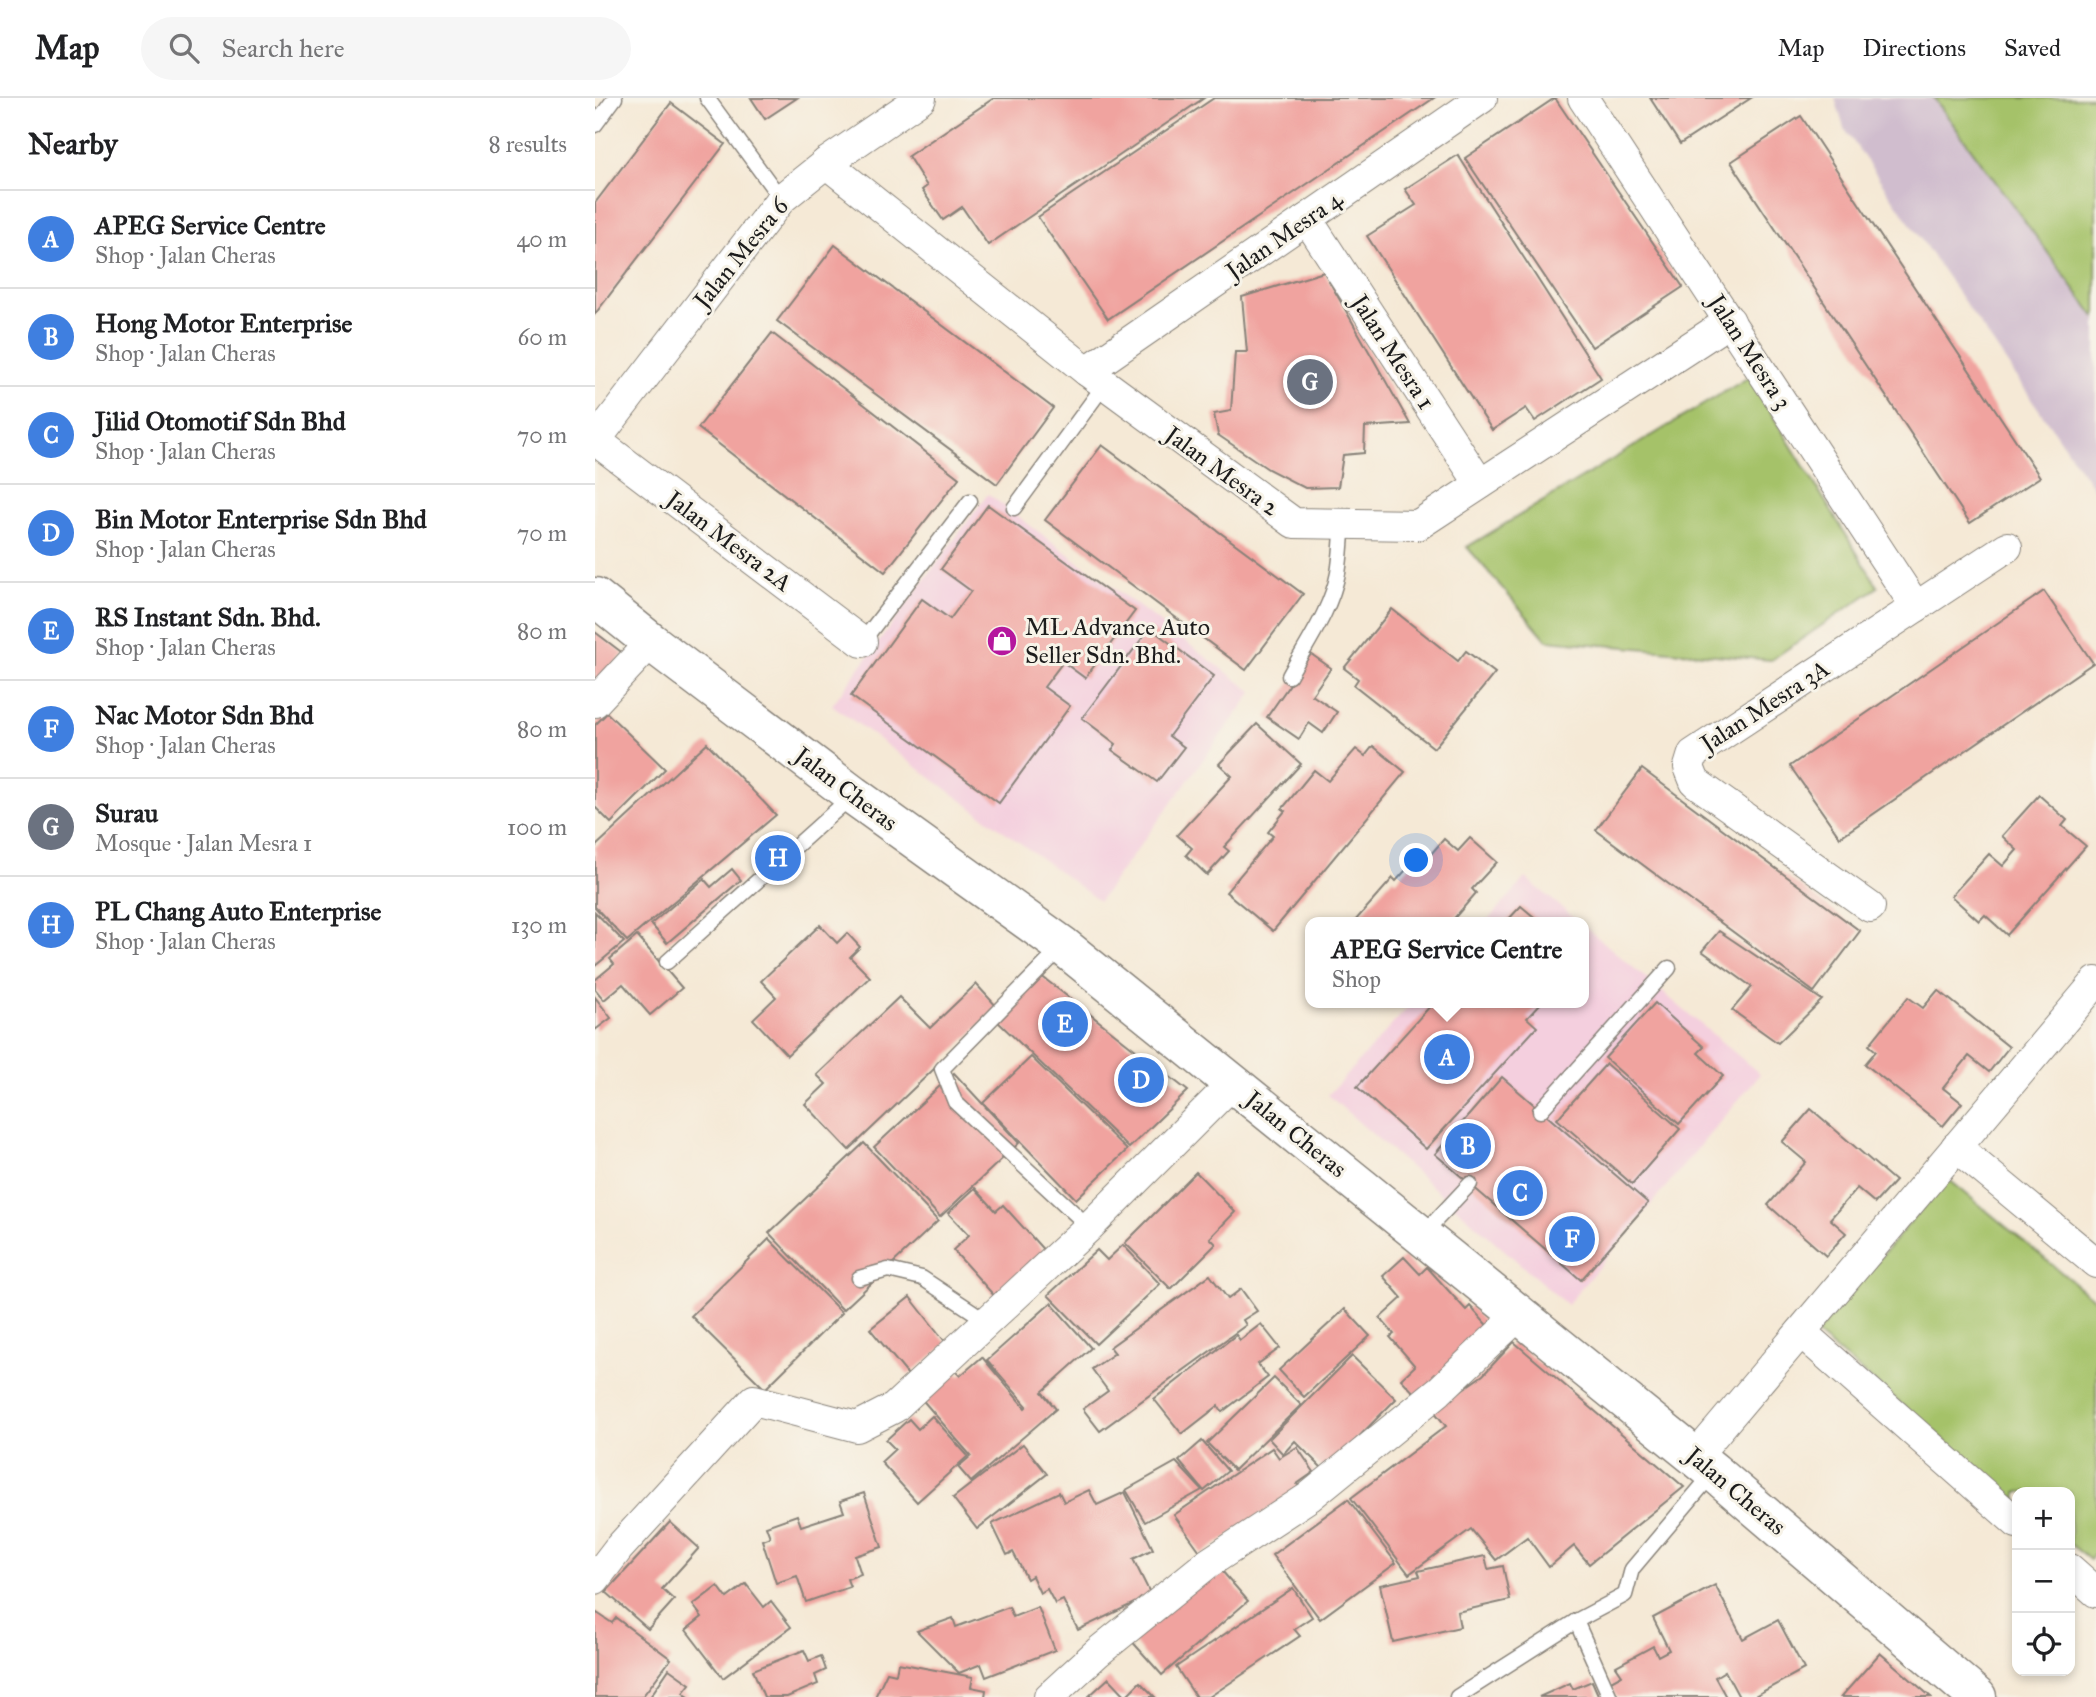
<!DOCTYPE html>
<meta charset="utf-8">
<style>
:root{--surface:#fff;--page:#f6f6f6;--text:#202124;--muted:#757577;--line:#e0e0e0;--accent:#b5179e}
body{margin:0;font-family:"IM FELL Great Primer",serif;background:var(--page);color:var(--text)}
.controls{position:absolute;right:21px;bottom:21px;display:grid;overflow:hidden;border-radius:14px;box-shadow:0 4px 10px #0003}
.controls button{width:63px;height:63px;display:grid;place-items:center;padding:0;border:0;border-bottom:2px solid var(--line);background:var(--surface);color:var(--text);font:35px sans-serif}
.you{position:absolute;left:822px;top:763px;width:24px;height:24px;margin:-18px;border:5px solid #fff;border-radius:50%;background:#1a73e8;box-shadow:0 0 0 10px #1a73e833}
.badge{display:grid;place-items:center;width:46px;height:46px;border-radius:50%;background:var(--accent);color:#fff;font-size:23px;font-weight:700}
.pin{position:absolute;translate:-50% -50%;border:4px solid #fff;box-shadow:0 2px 7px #0006}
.popup{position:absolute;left:710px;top:819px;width:284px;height:91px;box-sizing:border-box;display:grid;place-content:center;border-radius:14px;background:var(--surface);filter:drop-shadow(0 2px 5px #0005);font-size:23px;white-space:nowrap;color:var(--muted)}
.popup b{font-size:26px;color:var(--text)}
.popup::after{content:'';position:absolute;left:50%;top:100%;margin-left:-14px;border:14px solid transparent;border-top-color:var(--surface)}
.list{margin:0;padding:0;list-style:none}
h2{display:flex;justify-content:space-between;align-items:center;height:91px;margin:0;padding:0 28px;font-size:30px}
h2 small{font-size:23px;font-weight:400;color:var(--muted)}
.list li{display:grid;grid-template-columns:46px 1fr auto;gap:21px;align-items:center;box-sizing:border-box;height:98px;padding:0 28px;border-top:2px solid var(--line)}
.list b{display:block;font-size:26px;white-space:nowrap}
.list p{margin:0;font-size:23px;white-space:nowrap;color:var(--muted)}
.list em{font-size:23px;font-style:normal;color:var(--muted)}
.icon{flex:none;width:38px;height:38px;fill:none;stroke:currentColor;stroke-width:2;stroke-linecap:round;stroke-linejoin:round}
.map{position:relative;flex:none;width:1501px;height:1599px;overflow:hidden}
header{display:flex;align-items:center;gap:42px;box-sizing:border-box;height:98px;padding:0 35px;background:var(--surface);border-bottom:2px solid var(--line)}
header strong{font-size:33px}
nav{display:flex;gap:38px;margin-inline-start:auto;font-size:24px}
.search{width:490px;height:63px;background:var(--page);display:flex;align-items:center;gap:18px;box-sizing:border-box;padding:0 24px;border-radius:38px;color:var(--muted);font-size:26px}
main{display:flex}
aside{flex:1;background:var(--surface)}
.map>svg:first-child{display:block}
.built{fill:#f4cfde}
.industrial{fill:#d0bdce}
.green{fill:#a5c269;stroke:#606f42;stroke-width:2}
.building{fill:#f0a39f}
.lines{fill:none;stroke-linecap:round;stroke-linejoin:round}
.service-casing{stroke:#888279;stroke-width:17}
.minor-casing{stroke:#888279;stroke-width:32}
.primary-casing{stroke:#888279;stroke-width:41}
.service{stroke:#fff;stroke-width:14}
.minor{stroke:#fff;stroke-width:30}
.primary{stroke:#fff;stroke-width:38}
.labels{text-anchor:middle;stroke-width:6;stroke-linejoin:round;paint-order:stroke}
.street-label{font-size:24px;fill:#1c1c1c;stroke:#f7f3e8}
.poi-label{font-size:24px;fill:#1c1c1c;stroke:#f7f3e8;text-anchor:start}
</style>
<header>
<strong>Map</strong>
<div class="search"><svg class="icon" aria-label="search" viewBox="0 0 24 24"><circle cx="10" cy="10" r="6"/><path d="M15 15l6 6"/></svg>Search here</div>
<nav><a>Map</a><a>Directions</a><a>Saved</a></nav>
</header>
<main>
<aside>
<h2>Nearby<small>8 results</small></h2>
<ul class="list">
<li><span class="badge" style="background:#3f7fe0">A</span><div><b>APEG Service Centre</b><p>Shop · Jalan Cheras</p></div><em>40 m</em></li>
<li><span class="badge" style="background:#3f7fe0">B</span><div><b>Hong Motor Enterprise</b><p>Shop · Jalan Cheras</p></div><em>60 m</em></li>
<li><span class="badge" style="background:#3f7fe0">C</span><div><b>Jilid Otomotif Sdn Bhd</b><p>Shop · Jalan Cheras</p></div><em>70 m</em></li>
<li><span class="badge" style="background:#3f7fe0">D</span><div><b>Bin Motor Enterprise Sdn Bhd</b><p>Shop · Jalan Cheras</p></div><em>70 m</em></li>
<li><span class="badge" style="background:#3f7fe0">E</span><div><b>RS Instant Sdn. Bhd.</b><p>Shop · Jalan Cheras</p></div><em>80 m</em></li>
<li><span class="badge" style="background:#3f7fe0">F</span><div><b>Nac Motor Sdn Bhd</b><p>Shop · Jalan Cheras</p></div><em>80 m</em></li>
<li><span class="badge" style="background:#6b7280">G</span><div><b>Surau</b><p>Mosque · Jalan Mesra 1</p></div><em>100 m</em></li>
<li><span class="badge" style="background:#3f7fe0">H</span><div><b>PL Chang Auto Enterprise</b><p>Shop · Jalan Cheras</p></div><em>130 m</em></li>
</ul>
</aside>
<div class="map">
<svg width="1501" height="1599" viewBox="0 0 1501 1599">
<rect width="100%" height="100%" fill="#f7f3e8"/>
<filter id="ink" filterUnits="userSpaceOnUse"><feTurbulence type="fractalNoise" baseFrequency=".0143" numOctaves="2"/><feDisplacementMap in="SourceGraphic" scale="14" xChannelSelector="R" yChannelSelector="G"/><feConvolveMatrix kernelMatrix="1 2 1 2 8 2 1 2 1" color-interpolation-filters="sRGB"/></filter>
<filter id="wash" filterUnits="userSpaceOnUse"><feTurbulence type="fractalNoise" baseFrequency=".00686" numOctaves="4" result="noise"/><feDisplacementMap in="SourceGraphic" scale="28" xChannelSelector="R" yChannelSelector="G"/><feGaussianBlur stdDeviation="1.57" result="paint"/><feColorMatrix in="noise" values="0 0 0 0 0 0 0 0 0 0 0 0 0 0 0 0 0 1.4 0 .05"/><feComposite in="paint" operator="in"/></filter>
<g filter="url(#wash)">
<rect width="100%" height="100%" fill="#f5e9d6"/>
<g class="built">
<path d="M393 396 658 594 504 803 237 607Z"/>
<path d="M931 780 984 824H891Z"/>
<path d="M989 828 1165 976 972 1207 733 997 817 905H988Z"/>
</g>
<path class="industrial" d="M1240 0H1501V394L1249 30Z"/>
<g class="green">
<path d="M1339 0H1501V220Z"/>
<path d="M1154 279 1283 489 1176 562 952 542 872 449Z"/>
<path d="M1352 1080 1501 1203V1454L1495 1462 1475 1446V1394H1422V1402L1221 1236Z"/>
</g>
<g id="blocks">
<g class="building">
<path d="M156 0H202L170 21Z"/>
<path d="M399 0H609L393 147 367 109 348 122 327 92 332 88 313 58Z"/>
<path d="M619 0H839L513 221 443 119Z"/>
<path d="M960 0 1088 189 997 249 870 60Z"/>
<path d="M1055 0H1156L1085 46Z"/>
<path d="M76 5 130 46 0 216V105Z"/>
<path d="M1206 18 1445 379 1375 425 1136 64Z"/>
<path d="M863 57 1006 280 940 323 931 310 897 332 772 138 821 107 810 91Z"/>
<path d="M240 147 458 310 402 386 182 223Z"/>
<path d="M729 174 815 326 770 329 769 355 748 357 743 389 710 390 673 371 623 337 619 316 636 313 640 254H652L647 199Z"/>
<path d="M177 235 364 380 290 474 103 330Z"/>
<path d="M507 347 708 496 651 572 450 422Z"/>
<path d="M393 407 540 513 490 580 468 564 449 589 475 608 404 705 256 598 327 501 355 521 376 493 346 471Z"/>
<path d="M1449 493 1498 565 1245 739 1195 668Z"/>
<path d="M797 511 863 563 871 553 900 575 839 650 759 587 763 581 749 570Z"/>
<path d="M555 530 619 578 574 638 589 649 562 684 517 652 521 646 487 620Z"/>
<path d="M0 534 29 556 0 586Z"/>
<path d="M716 556 736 570 717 597 742 614 728 635 714 625 704 641 672 619Z"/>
<path d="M12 615 70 671 16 725 0 709V627Z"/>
<path d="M662 626 706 666 629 749 634 753 612 777 591 757 597 750 582 737 637 678 624 666Z"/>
<path d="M112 645 181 717 32 843 0 809V749Z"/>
<path d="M778 648 810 674 678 833 631 794 678 738 673 734 690 713 687 711 719 672 733 683 761 651 770 658Z"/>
<path d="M1047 671 1265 833 1219 894 1001 732Z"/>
<path d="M1444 697 1472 722 1467 728 1491 748 1412 837 1390 817 1384 823 1356 798 1394 756 1408 768 1422 752 1407 738Z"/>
<path d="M875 740 902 764 877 791 881 795 856 824H759L798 780 801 783 830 751 836 756 849 741 863 753Z"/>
<path d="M137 771 146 782 72 845 56 826 109 781 116 789Z"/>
<path d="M926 808 945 824H911Z"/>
<path d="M0 814 29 844 0 868Z"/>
<path d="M225 827 242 845 252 835 265 849 255 859 275 879 192 957 158 921 181 899 166 883Z"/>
<path d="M1124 833 1227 902 1183 945 1137 912 1157 889 1107 853Z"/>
<path d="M42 838 87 890 55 917 28 886 9 902 0 891V882L19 866 15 861Z"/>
<path d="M445 877 593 993 534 1050 400 921Z"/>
<path d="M381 886 403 910 254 1052 210 1006 231 986 222 977 304 899 335 930Z"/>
<path d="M1343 892 1414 949 1394 974 1374 958 1348 990 1367 1005 1348 1028 1270 966 1281 953 1274 947 1313 899 1328 910Z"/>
<path d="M0 899 16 920 0 932Z"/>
<path d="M838 905H946L932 920 942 929 831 1051 762 989Z"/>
<path d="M1060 905 1109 949 1103 955 1128 978 1084 1026 1010 960Z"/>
<path d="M436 959 532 1052 481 1101 388 1005Z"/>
<path d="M1011 966 1085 1031 1037 1086 962 1021Z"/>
<path d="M359 975 424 1045 345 1119 279 1049Z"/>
<path d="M907 979 1053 1105 986 1182 840 1056Z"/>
<path d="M1216 1011 1300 1083 1280 1105 1262 1090 1235 1121 1251 1135 1231 1158 1173 1107 1211 1064 1187 1044Z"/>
<path d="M269 1045 343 1123 248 1212 174 1135Z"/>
<path d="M601 1074 640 1114 615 1140 621 1146 576 1191 530 1145Z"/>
<path d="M380 1090 401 1113 408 1107 453 1157 403 1202 358 1152 374 1137 353 1115Z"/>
<path d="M174 1141 247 1215 170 1291 96 1218Z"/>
<path d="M528 1147 565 1186 501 1246 453 1197 502 1152 512 1162Z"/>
<path d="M809 1159 825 1176 832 1169 871 1212 875 1208 897 1233 823 1299 806 1281 820 1268 795 1239 799 1236 785 1220 807 1200 788 1178Z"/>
<path d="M615 1177 633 1201 646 1191 662 1213 648 1222 651 1227 505 1333 488 1311 513 1293 497 1271 520 1255 515 1249Z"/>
<path d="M315 1199 352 1246 313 1277 275 1231Z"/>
<path d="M456 1205 496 1250 447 1294 461 1311 376 1384 363 1369 376 1358 324 1298 357 1270 365 1278 387 1259 430 1310 432 1308 392 1262Z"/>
<path d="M750 1211 775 1238 709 1299 684 1272Z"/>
<path d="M666 1226 685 1250 663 1266 673 1279 627 1314 623 1308 587 1336 559 1301 641 1237 645 1242Z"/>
<path d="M919 1244 1089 1389 994 1466 979 1448 954 1469 932 1439 901 1462 876 1431 814 1476 756 1400 851 1328 838 1312 888 1277Z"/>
<path d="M757 1258 801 1301 730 1373 700 1343 688 1356 674 1341Z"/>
<path d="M679 1280 706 1307 639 1372 612 1345Z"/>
<path d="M337 1318 373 1358 322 1404 286 1364 300 1351 291 1342 314 1321 323 1331Z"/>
<path d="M607 1343 633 1373 609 1393 584 1363Z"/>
<path d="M428 1346 452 1376 382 1431 358 1400Z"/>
<path d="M702 1349 719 1374 702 1386 705 1390 607 1456 579 1417 677 1350 684 1360Z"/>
<path d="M581 1364 607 1392 550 1424 531 1392Z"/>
<path d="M494 1392 502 1407 530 1394 558 1451 538 1461 556 1497 483 1532 468 1502 460 1506 452 1491 445 1495 437 1478 432 1481 418 1454 412 1457 397 1426 464 1394 469 1404Z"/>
<path d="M269 1395 287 1449 260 1458 266 1476 252 1481 255 1489 211 1504 202 1478 181 1485 167 1442 175 1439 171 1428 202 1417 206 1428 249 1414 245 1403Z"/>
<path d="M753 1401 801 1465 725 1521 677 1457Z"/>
<path d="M75 1424 104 1450 67 1491 79 1502 53 1531 11 1494Z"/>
<path d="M890 1458 893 1471 908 1468 915 1502 862 1514 865 1529 798 1544 785 1487 825 1478 823 1473Z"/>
<path d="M620 1465 653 1503 567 1577 534 1540Z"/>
<path d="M151 1486 169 1509 176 1503 196 1529 128 1580 91 1532 107 1519 98 1507 123 1488 132 1500Z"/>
<path d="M1120 1487 1148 1541 1183 1522 1209 1571 1158 1599H1144L1130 1573 1120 1579 1131 1599H1022L1014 1584 1027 1577 1021 1568 1058 1548 1063 1558 1074 1552 1058 1520Z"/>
<path d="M698 1490 717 1519 699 1531 705 1538 614 1599H601L581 1569Z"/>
<path d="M414 1509 418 1519 443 1509 460 1552 391 1579 386 1566 364 1575 322 1533 358 1520 361 1529Z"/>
<path d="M2 1515 17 1525 21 1520 76 1561 47 1599H0V1518Z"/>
<path d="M209 1552 214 1563 226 1558 231 1572 220 1577 223 1586 192 1599H169L158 1572Z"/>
<path d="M1285 1555 1336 1599H1246Z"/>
<path d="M303 1565 378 1579 376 1589 391 1592 390 1599H280L292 1574 301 1576Z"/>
<path d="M74 1571 95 1586 88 1595 94 1599H55Z"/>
<path d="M514 1580 531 1598 545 1584 560 1599H493Z"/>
<path d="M997 1583 1004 1599H944L975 1585 978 1591Z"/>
</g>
</g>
</g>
<g filter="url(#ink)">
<use href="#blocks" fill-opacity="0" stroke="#888279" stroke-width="2"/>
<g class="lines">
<g class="service-casing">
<g id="service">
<path d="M112 0 186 101"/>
<path d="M0 27 20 0"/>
<path d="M419 410 510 286"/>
<path d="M267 544 375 403"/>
<path d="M694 578C712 545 736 512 743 475 746 459 746 442 748 426"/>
<path d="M467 849 347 971 360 1004 494 1129"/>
<path d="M72 864 257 698"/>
<path d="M945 1013 1074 870"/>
<path d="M828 1136 875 1086"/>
<path d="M264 1180 293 1172 327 1180 392 1223"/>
<path d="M981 1523 1015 1599"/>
<path d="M862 1599 981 1523 1030 1497 1037 1471 1118 1375"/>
</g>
</g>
<g class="minor-casing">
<g id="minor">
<path d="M988 0 1321 509"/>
<path d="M231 65 492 273 699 425 823 427 1135 223"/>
<path d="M712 121 885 386"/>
<path d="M492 273 887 0"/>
<path d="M0 342 267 544"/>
<path d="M0 343 186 101 231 65 326 0"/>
<path d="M0 604 56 544"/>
<path d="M1275 809 1100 684 1094 669 1098 656 1412 449"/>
<path d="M1361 1049 1501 1165"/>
<path d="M1206 1234 1422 1425"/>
<path d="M1100 1359 1501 884"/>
<path d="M1475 1471 1501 1494"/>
<path d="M0 1481 23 1451 159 1302 262 1329 299 1310 494 1129 638 985"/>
<path d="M454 1599 503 1554 612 1466 714 1399 844 1293 925 1216"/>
</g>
</g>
<g class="primary-casing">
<path id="primary" d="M0 499 56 544 258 697 468 848 1119 1374 1382 1599"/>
</g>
<use href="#service" class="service"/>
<use href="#minor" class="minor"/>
<use href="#primary" class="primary"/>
</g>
</g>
<defs>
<g id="shop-disc" transform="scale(1.575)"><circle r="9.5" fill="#b5179e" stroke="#f7f3e8"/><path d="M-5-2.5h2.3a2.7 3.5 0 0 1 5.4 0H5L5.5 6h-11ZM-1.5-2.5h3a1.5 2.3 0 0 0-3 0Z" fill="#fff"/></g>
</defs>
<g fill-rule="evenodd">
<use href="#shop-disc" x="407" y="543"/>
</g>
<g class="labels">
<g class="street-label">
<text transform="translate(689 137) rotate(-35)" y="8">Jalan Mesra 4</text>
<text transform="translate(146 155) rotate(-51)" y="8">Jalan Mesra 6</text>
<text transform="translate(798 254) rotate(57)" y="8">Jalan Mesra 1</text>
<text transform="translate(1155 254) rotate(57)" y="8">Jalan Mesra 3</text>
<text transform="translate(627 373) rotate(36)" y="8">Jalan Mesra 2</text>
<text transform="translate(134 443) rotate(37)" y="8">Jalan Mesra 2A</text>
<text transform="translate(1170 608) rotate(-33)" y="8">Jalan Mesra 3A</text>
<text transform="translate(251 691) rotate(37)" y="8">Jalan Cheras</text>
<text transform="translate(701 1036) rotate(39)" y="8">Jalan Cheras</text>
<text transform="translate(1141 1393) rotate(40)" y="8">Jalan Cheras</text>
</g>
<g class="poi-label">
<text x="430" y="537">ML Advance Auto<tspan x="430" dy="28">Seller Sdn. Bhd.</tspan></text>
</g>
</g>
</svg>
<div class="controls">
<button>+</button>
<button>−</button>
<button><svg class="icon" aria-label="locate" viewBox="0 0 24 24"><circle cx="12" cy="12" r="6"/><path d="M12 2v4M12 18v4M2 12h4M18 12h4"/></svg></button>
</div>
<div class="you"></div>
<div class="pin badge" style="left:852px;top:959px;background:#3f7fe0">A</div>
<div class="popup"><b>APEG Service Centre</b>Shop</div>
<div class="pin badge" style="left:873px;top:1048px;background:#3f7fe0">B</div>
<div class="pin badge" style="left:925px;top:1095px;background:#3f7fe0">C</div>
<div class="pin badge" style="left:546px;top:982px;background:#3f7fe0">D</div>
<div class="pin badge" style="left:470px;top:926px;background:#3f7fe0">E</div>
<div class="pin badge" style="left:977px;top:1141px;background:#3f7fe0">F</div>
<div class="pin badge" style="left:715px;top:284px;background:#6b7280">G</div>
<div class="pin badge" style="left:183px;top:760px;background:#3f7fe0">H</div>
</div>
</main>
